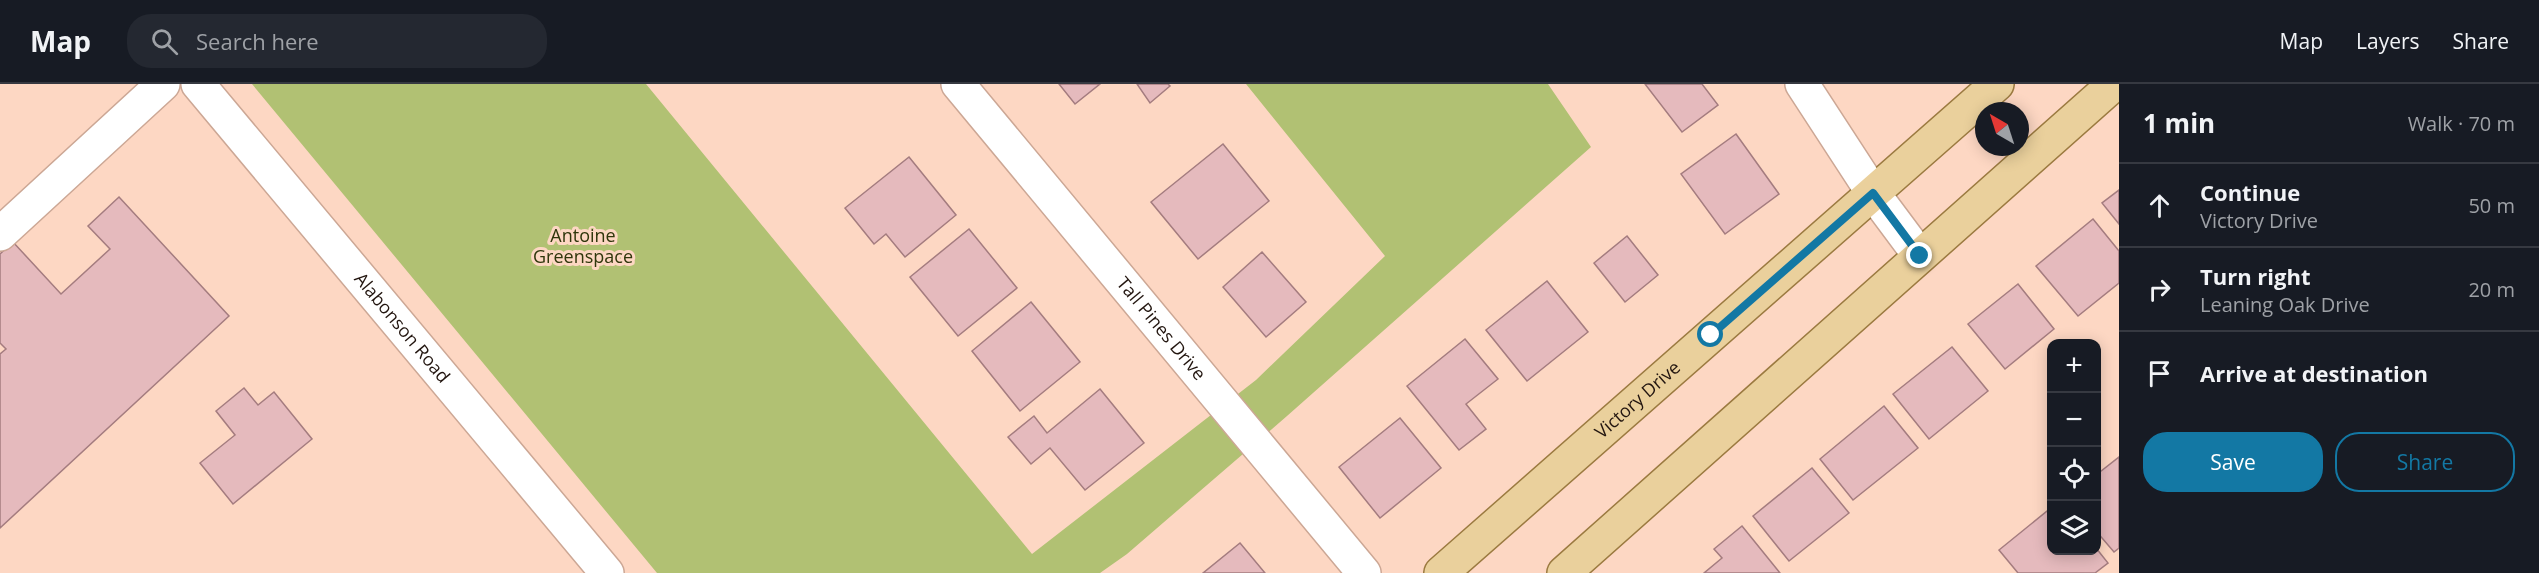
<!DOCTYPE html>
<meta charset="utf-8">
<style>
:root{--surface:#171b24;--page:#242831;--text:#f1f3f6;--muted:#9ea1a6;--line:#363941;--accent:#1378a4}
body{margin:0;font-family:"Open Sans",sans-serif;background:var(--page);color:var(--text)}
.controls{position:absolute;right:18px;bottom:18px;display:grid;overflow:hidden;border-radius:12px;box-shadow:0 3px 15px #0003}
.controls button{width:54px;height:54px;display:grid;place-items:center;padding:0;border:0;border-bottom:2px solid var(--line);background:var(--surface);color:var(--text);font:30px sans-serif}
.compass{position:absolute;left:1975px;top:18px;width:54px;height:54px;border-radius:50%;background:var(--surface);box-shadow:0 3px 15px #0003;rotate:321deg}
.stop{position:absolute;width:18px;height:18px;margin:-14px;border:4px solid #1378a4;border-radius:50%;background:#fff}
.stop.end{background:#1378a4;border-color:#fff;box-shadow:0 2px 6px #0008}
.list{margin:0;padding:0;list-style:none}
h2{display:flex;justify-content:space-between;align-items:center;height:78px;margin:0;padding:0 24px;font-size:26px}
h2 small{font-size:20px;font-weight:400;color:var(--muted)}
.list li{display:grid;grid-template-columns:39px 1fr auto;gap:18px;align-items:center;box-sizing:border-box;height:84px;padding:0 24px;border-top:2px solid var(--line)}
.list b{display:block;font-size:22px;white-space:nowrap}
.list p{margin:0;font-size:20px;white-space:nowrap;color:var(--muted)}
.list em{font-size:20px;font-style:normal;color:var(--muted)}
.actions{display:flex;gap:12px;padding:18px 24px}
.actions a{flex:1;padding:14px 0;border:2px solid var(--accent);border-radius:24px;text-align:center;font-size:21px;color:var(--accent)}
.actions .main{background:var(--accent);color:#fff}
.icon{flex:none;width:33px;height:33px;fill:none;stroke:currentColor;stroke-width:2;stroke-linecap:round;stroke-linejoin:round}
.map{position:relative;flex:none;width:2119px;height:489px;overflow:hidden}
header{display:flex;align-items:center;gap:36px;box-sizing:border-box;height:84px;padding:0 30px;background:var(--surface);border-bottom:2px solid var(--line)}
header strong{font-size:28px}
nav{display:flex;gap:33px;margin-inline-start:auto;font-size:21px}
.search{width:420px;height:54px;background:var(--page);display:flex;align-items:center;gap:15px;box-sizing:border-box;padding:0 21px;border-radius:24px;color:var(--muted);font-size:22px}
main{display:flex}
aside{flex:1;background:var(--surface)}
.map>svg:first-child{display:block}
.green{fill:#b1c173}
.building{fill:#e5babd;stroke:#a47c7f;stroke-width:1.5}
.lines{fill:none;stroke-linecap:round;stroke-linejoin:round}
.minor-casing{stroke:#cca795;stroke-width:36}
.major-casing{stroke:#9b7a40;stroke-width:36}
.minor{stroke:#fff;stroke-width:33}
.major{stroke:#ead09c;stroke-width:33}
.route{stroke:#1378a4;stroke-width:8}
.labels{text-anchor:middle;stroke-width:6;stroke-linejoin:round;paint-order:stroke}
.park-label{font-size:18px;fill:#2f360b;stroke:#fdd7c3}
.street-label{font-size:18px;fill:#22150f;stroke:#fdd7c3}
</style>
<header>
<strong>Map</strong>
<div class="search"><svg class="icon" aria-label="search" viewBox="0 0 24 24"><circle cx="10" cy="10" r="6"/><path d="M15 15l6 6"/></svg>Search here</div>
<nav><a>Map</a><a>Layers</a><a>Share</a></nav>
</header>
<main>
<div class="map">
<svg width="2119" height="489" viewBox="0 0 2119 489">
<rect width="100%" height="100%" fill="#fdd7c3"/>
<path class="green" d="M252 0H646L1032 470 1256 296 1385 172 1246 0H1548L1591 63 1287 332 1127 470 1100 489H657Z"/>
<g class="building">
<path d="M1059 0H1100L1075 20Z"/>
<path d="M1137 0H1168L1170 2 1150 19Z"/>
<path d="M1645 0H1702L1718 21 1682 48Z"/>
<path d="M1736 50 1779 110 1725 150 1681 90Z"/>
<path d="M1223 60 1269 117 1198 175 1151 118Z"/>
<path d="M909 73 956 131 905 173 886 150 874 160 845 124Z"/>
<path d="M2119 106V140L2102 119Z"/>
<path d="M119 113 229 232 0 444V270L6 265 0 259V170L13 158 61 210 110 165 88 142Z"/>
<path d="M2093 135 2119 167V199L2078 232 2036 182Z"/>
<path d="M969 145 1017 204 958 252 910 193Z"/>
<path d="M1627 152 1658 191 1625 218 1594 179Z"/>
<path d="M1262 168 1306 218 1266 253 1223 203Z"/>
<path d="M1547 197 1588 248 1527 297 1486 246Z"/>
<path d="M2018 200 2054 245 2005 285 1968 240Z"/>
<path d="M1031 218 1080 278 1020 327 972 267Z"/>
<path d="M1465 255 1498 295 1466 320 1486 345 1459 366 1407 302Z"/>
<path d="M1952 263 1988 307 1929 355 1893 310Z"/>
<path d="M244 304 258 321 274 308 312 355 233 420 200 379 235 351 216 327Z"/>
<path d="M1100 305 1144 359 1085 406 1050 364 1031 380 1008 353 1034 332 1047 349Z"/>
<path d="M1884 322 1918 364 1853 416 1820 375Z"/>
<path d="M1400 334 1441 384 1380 434 1339 383Z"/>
<path d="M2119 373V464L2114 468 2096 447V391Z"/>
<path d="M1812 384 1849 429 1789 477 1753 432Z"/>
<path d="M2052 423V466H2096V464L2108 479 2095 489H2018L1999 466Z"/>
<path d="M1742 442 1780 489H1704L1722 474 1714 465Z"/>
<path d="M1240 459 1265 489H1203Z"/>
</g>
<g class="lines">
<g class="minor-casing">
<g id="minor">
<path id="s1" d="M198 0 607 489"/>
<path id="s2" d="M958 0 1364 489"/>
<path d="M1802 0 1873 109 1920 172"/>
<path d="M0 150 163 0"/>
</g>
</g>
<g class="major-casing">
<g id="major">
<path id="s3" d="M1441 489 1997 0"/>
<path d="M1564 489 2114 0"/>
</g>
</g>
<use href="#minor" class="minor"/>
<use href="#major" class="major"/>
</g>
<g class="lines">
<path class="route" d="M1711 251 1873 109 1920 172"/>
</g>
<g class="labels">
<g class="park-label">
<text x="583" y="158">Antoine<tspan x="583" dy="21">Greenspace</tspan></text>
</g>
<g class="street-label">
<text dy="6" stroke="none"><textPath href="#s1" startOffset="318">Alabonson Road</textPath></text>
<text dy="6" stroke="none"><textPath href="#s2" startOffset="318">Tall Pines Drive</textPath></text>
<text dy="6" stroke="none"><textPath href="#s3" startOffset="262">Victory Drive</textPath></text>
</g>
</g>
</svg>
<div class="controls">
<button>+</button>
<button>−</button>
<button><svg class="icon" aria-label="locate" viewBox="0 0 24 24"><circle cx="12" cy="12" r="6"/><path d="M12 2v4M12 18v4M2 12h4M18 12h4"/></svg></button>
<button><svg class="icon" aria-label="layers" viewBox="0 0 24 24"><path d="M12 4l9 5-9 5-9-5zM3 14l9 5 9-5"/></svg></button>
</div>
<svg class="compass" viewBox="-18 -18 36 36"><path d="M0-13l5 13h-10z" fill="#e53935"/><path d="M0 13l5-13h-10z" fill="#9ea1a6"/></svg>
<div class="stop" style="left:1711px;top:251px"></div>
<div class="stop end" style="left:1920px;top:172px"></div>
</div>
<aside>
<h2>1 min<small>Walk · 70 m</small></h2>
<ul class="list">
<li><svg class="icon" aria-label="ahead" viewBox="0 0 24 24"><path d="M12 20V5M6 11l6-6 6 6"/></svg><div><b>Continue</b><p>Victory Drive</p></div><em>50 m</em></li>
<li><svg class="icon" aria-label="right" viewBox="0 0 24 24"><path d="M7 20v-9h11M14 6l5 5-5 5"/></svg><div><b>Turn right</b><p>Leaning Oak Drive</p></div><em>20 m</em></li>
<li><svg class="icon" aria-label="arrive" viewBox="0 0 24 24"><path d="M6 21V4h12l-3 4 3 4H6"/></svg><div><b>Arrive at destination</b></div></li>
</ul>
<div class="actions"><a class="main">Save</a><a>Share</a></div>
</aside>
</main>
